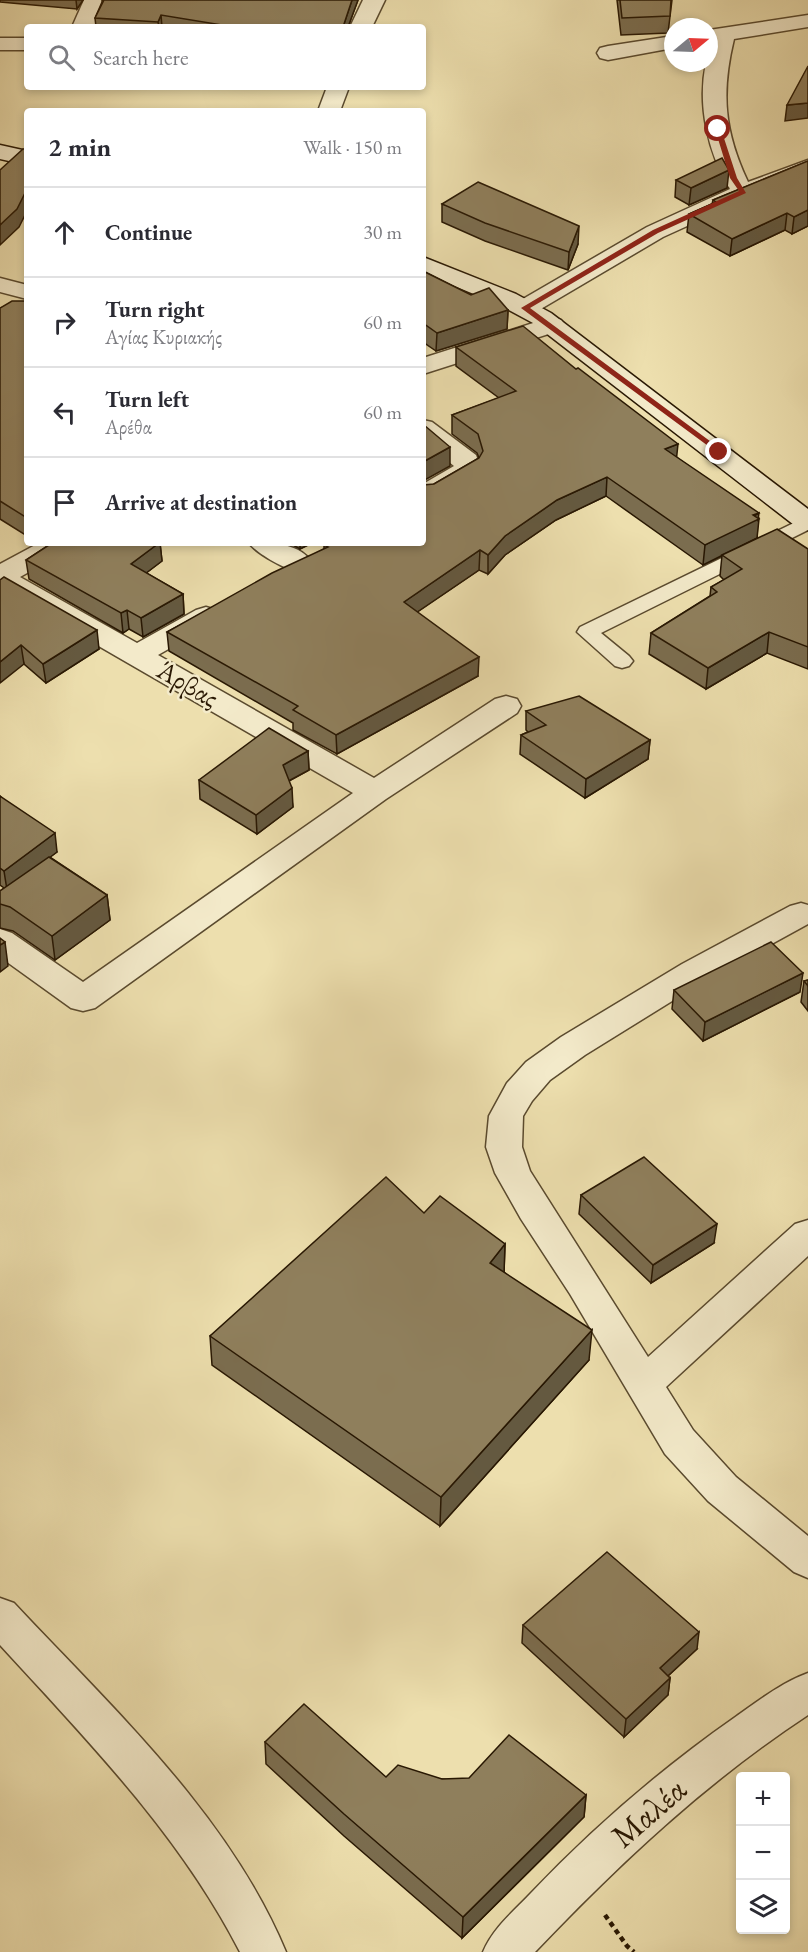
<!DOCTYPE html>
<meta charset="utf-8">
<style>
:root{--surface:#fff;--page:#f7f7f7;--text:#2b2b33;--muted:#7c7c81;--line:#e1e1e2}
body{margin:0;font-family:"EB Garamond",serif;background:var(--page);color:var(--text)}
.controls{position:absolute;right:18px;bottom:18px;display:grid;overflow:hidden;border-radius:6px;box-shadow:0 3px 9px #0003}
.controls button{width:54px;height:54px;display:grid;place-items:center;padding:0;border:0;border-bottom:2px solid var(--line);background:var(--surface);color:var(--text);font:30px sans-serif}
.compass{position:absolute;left:664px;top:18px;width:54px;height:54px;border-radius:50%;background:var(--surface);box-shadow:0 3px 9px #0003;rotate:71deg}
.stop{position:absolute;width:18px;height:18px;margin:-14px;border:4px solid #8f2418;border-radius:50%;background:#fff}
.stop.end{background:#8f2418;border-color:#fff;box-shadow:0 2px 6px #0008}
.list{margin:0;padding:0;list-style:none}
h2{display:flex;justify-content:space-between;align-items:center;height:78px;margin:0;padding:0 24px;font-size:26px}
h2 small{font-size:20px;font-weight:400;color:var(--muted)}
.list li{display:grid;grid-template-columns:39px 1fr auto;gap:18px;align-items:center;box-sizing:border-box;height:90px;padding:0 24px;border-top:2px solid var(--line)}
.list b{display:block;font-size:22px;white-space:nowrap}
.list p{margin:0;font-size:20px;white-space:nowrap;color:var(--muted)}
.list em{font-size:20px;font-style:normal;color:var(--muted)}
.icon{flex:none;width:33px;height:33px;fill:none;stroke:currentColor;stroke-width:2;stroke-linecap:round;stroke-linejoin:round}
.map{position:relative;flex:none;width:808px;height:1952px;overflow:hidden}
.search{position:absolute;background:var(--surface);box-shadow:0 3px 9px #0003;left:24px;top:24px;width:402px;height:66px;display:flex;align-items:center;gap:15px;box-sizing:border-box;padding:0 21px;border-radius:6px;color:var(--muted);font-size:22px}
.panel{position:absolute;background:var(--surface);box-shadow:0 3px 9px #0003;left:24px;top:108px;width:402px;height:438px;border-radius:6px}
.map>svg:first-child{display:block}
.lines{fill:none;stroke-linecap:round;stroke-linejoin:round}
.lane-casing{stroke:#5a4a2e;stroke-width:3}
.street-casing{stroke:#5a4a2e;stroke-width:3}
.secondary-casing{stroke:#291803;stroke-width:3}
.path{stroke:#291803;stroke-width:4.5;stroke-dasharray:5 4;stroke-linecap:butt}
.lane{fill:#f3eaca;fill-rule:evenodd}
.street{fill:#f3eaca;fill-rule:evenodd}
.secondary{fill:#f3eaca;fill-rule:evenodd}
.wall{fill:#7b6d4f;stroke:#291803;stroke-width:1.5}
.shaded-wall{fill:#645940;stroke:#291803;stroke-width:1.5}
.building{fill:#8f7f5c;stroke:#291803;stroke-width:1.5}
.route{fill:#8f2418}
.labels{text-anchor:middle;stroke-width:5;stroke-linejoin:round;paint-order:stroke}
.street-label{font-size:27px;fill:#291803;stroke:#f3eaca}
.near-street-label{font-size:33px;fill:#291803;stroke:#f3eaca}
</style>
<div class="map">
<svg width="808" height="1952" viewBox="0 0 808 1952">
<rect width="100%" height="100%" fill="#eddfae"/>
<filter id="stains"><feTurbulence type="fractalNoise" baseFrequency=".00333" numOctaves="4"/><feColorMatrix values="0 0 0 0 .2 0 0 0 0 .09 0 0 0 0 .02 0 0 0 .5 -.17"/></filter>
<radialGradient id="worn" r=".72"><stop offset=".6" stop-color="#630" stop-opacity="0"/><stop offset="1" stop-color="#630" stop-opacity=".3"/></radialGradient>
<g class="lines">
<g class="lane-casing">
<path id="lane" d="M808 516V530L601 633 629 656 633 661 629 666 622 668 615 666 577 632 580 627Z"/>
</g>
<g class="street-casing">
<g id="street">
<path d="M84 0H106L94 27H72Z"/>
<path d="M363 0H385L372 27H350Z"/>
<path d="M808 15V27L734 39C721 93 724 131 748 182L808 160V175L751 197 663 237 534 313 525 315 516 313 513 308 516 303 647 227 730 189C708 153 697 105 706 63H709L712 42H709V30Z"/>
<path d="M673 36V48L608 60 600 58 597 53 600 48 608 46Z"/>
<rect x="0" y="38" width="27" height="12"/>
<path d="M327 87H349L340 111H318Z"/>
<path d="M0 278 27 285V299L0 292Z"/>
<path d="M552 317 561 320 565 325 561 330 423 374V358Z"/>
<path d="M423 420 432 422 476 455 481 469 477 475 433 501 423 503V484L454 466 423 441Z"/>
<path d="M39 543H74L70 549 20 577 137 643 196 610 206 607 216 610 220 616 216 622 158 655 374 778 495 699 506 696 517 699 521 706 517 713 386 799 95 1008 83 1011 71 1008 0 957V929L12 933 83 982 353 793 0 589V564Z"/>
<path d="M249 543C272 543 298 542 313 563L309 569C306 570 303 571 299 571 288 572 255 552 249 543Z"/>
<path d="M801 903 808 905V924L706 980 585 1055 550 1080 532 1101 523 1116 522 1147 530 1171 648 1357 795 1224 808 1220V1256L666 1387 693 1430 736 1477 808 1536V1578L794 1572 708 1501 665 1454 570 1294 521 1219 495 1173 486 1147 489 1116 507 1083 526 1062 561 1037 682 964 790 906Z"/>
<path d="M0 1598 14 1603C114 1710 229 1815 286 1952H240C180 1835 88 1741 0 1645Z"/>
<path d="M808 1673V1715C706 1782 619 1864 535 1952H483C493 1928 513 1912 531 1893 593 1828 661 1769 734 1718 758 1701 781 1683 808 1673Z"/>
</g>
</g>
<g class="secondary-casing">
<g id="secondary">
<path d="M0 145 27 151V165L0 159Z"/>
<path d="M423 257 516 294 551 313 808 509V530L798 528 533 323 498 304 423 273Z"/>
</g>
</g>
<path class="path" d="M605 1915 627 1946 634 1952"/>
<use href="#lane" class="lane"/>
<use href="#street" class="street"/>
<use href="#secondary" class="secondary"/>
</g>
<g class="wall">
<path d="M0 0H83L77 9 0 2Z"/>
<path d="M102 0H358L348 27H96L95 18 102 2Z"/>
<path d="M617 0H672L668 33 621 35Z"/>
<path d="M808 161V226L792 234 785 230 730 256 687 232 689 214 712 204 713 200Z"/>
<path d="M676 180 727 188 689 205 675 197Z"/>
<path d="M442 204 578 244 568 270 485 241 442 222Z"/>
<path d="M423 271 471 295 508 310 507 329 436 351 423 342Z"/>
<path d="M27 301V536L0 519V308Z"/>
<path d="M456 347 676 457 758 518 757 538 808 549V669L767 653 706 689 649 654 651 633 710 596 711 587 724 580 720 576 722 555 734 550 703 565 606 496 556 520 505 555 488 574 479 570 417 612 478 676 337 754 293 730V723L169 651 167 632 324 549V545L434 484 479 458 477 453 452 434V415L499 398 456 366Z"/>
<path d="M52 543H160L162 561 146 573 183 594 184 614 143 637 129 629 123 633 29 579 26 560Z"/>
<path d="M289 543H312L300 549Z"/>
<path d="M0 580 99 649 46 683 24 664Z"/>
<path d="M526 711 650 740 648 759 585 798 520 754 521 735 528 732 526 730Z"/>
<path d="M308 751 309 770 289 781 293 807 257 834 200 799 199 780Z"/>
<path d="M0 796 57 852 50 857 107 895 110 920 55 960 13 931 0 928V891L4 888 0 885Z"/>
<path d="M808 980V1011L801 1002 804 981Z"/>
<path d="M674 990 800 992 703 1041 672 1009Z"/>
<path d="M581 1195 714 1243 651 1283 579 1214Z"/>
<path d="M424 1213 505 1244 504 1272 589 1360 440 1526 212 1365 210 1336Z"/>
<path d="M523 1625 697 1649 668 1676 670 1678 668 1695 624 1737 522 1643Z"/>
<path d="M265 1742 386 1777 442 1779 586 1795 584 1817 462 1938 344 1836 266 1764Z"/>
</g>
<g class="shaded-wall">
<path d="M76 0H83L77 9Z"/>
<path d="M352 0H358L348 27H343Z"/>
<path d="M161 15 162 27H159L158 22Z"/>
<path d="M808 103V118L785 121 787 105Z"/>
<path d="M729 170 727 188 689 205 691 188Z"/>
<path d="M27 189V211L19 227 0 245V225Z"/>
<path d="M808 210V226L792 234 794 217Z"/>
<path d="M787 213 785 230 730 256 732 239Z"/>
<path d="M579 226 578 244 568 270 569 252Z"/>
<path d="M508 310 507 329 436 351 437 333Z"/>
<path d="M678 444 676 463 665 449Z"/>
<path d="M450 447V466L423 481V462Z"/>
<path d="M607 477 606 496 556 520 505 555 488 574V555L505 536 557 500Z"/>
<path d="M759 513 758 520 759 519 757 538 703 565 705 545Z"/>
<path d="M159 543H160L162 561 133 583 131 564Z"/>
<path d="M300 543H312L300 549Z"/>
<path d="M480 550 479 570 404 621V602Z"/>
<path d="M183 594 184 614 143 637 141 618Z"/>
<path d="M127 610 129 629 123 633 121 613Z"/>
<path d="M97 630 99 649 46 683 43 664Z"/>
<path d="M769 632 767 653 706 689 708 668Z"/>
<path d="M21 645 24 664 0 683V662Z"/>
<path d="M479 657 478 676 337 754 336 735Z"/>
<path d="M650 740 648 759 585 798 586 779Z"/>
<path d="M308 751 309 770 283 784V765Z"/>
<path d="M292 788 293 807 257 834 256 815Z"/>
<path d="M55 833 57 852 7 890 4 871Z"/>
<path d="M107 895 110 920 55 960 52 936Z"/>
<path d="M5 942 8 966 0 972V945Z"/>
<path d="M803 973 800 992 703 1041 705 1022Z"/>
<path d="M717 1224 714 1243 651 1283 653 1265Z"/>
<path d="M505 1244 504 1274 490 1263Z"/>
<path d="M592 1330 589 1360 440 1526 441 1497Z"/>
<path d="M699 1632 697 1649 657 1686 660 1668Z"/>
<path d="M670 1678 668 1695 624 1737 626 1719Z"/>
<path d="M586 1795 584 1817 462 1938 463 1917Z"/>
</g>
<g class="building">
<path d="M104 0H352L343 27H234L161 15 158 22 95 18Z"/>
<path d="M620 0H671L670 16 622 18Z"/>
<path d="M808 66V103L787 105Z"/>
<path d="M27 147V189L17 209 0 225V170L23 149H26Z"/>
<path d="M722 158 729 170 691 188 676 180Z"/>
<path d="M808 161V210L794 217 787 213 732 239 689 214 716 202 713 200Z"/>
<path d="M478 182 579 226 569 252 485 223 442 204Z"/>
<path d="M423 271 471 295 489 288 508 310 437 333 423 323Z"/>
<path d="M12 301H27V518L0 501V308Z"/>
<path d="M523 326 576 369 578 368 678 444 665 449 759 513 753 515 759 519 705 545 607 477 557 500 505 536 488 555 480 550 404 602 479 657 336 735 293 710 298 706 167 632 272 573 328 547 324 545 326 543H423V485L434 484 479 458 483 451 478 434 452 415 516 391 456 347Z"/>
<path d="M424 425 450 447 423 462V426Z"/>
<path d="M777 529 808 549V647L769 632 708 668 651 633 717 592 711 587 742 569 722 555Z"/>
<path d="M52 543H159L131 564 183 594 141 618 127 610 121 613 26 560Z"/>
<path d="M4 577 97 630 43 664 21 645 0 662V580Z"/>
<path d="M579 696 650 740 586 779 521 735 546 725 526 711Z"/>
<path d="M269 728 308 751 283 765 292 788 256 815 199 780Z"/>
<path d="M0 796 55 833 4 871 0 868Z"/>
<path d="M49 857 107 895 52 936 10 907 0 904V891Z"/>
<path d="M0 938 5 942 0 945Z"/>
<path d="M771 942 803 973 705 1022 674 990Z"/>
<path d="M808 980V986L804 981Z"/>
<path d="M644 1157 717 1224 653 1265 581 1195Z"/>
<path d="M386 1177 424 1213 440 1196 505 1244 490 1263 592 1330 441 1497 210 1336Z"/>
<path d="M607 1552 699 1632 660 1668 670 1678 626 1719 523 1625Z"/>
<path d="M304 1704 386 1777 398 1765 442 1779 469 1778 509 1735 586 1795 463 1917 344 1814 265 1742Z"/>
</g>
<path class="route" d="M718 127 721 129 737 178 746 193 658 233 530 308 722 450V454H719L521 308 653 230 739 191 730 178 715 129Z"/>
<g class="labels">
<g class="street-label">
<text transform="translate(188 684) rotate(30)" y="9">Άρβας</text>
</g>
<g class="near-street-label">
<text transform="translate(648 1812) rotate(-41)" y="12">Μαλέα</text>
</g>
</g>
<rect width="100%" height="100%" filter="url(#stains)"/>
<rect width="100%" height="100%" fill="url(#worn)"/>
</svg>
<div class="controls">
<button>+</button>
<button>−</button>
<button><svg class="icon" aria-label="layers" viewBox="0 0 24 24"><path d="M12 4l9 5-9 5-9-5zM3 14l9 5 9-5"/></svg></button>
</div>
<svg class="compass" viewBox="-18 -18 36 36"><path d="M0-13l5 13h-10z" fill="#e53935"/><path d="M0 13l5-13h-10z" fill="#7c7c81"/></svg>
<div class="stop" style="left:718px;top:129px"></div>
<div class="stop end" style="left:719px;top:452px"></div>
<div class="search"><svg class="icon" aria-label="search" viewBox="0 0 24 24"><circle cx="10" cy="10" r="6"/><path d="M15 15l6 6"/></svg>Search here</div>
<section class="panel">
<h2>2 min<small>Walk · 150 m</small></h2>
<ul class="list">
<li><svg class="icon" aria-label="ahead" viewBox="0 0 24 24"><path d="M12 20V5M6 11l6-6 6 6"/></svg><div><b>Continue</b></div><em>30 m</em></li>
<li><svg class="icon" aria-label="right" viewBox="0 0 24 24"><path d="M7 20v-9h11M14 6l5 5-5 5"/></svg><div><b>Turn right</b><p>Αγίας Κυριακής</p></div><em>60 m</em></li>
<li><svg class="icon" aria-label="left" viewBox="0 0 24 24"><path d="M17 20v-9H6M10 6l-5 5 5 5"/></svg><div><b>Turn left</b><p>Αρέθα</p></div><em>60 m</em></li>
<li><svg class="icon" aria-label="arrive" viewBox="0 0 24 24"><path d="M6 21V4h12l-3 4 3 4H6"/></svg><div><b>Arrive at destination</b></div></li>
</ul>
</section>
</div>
